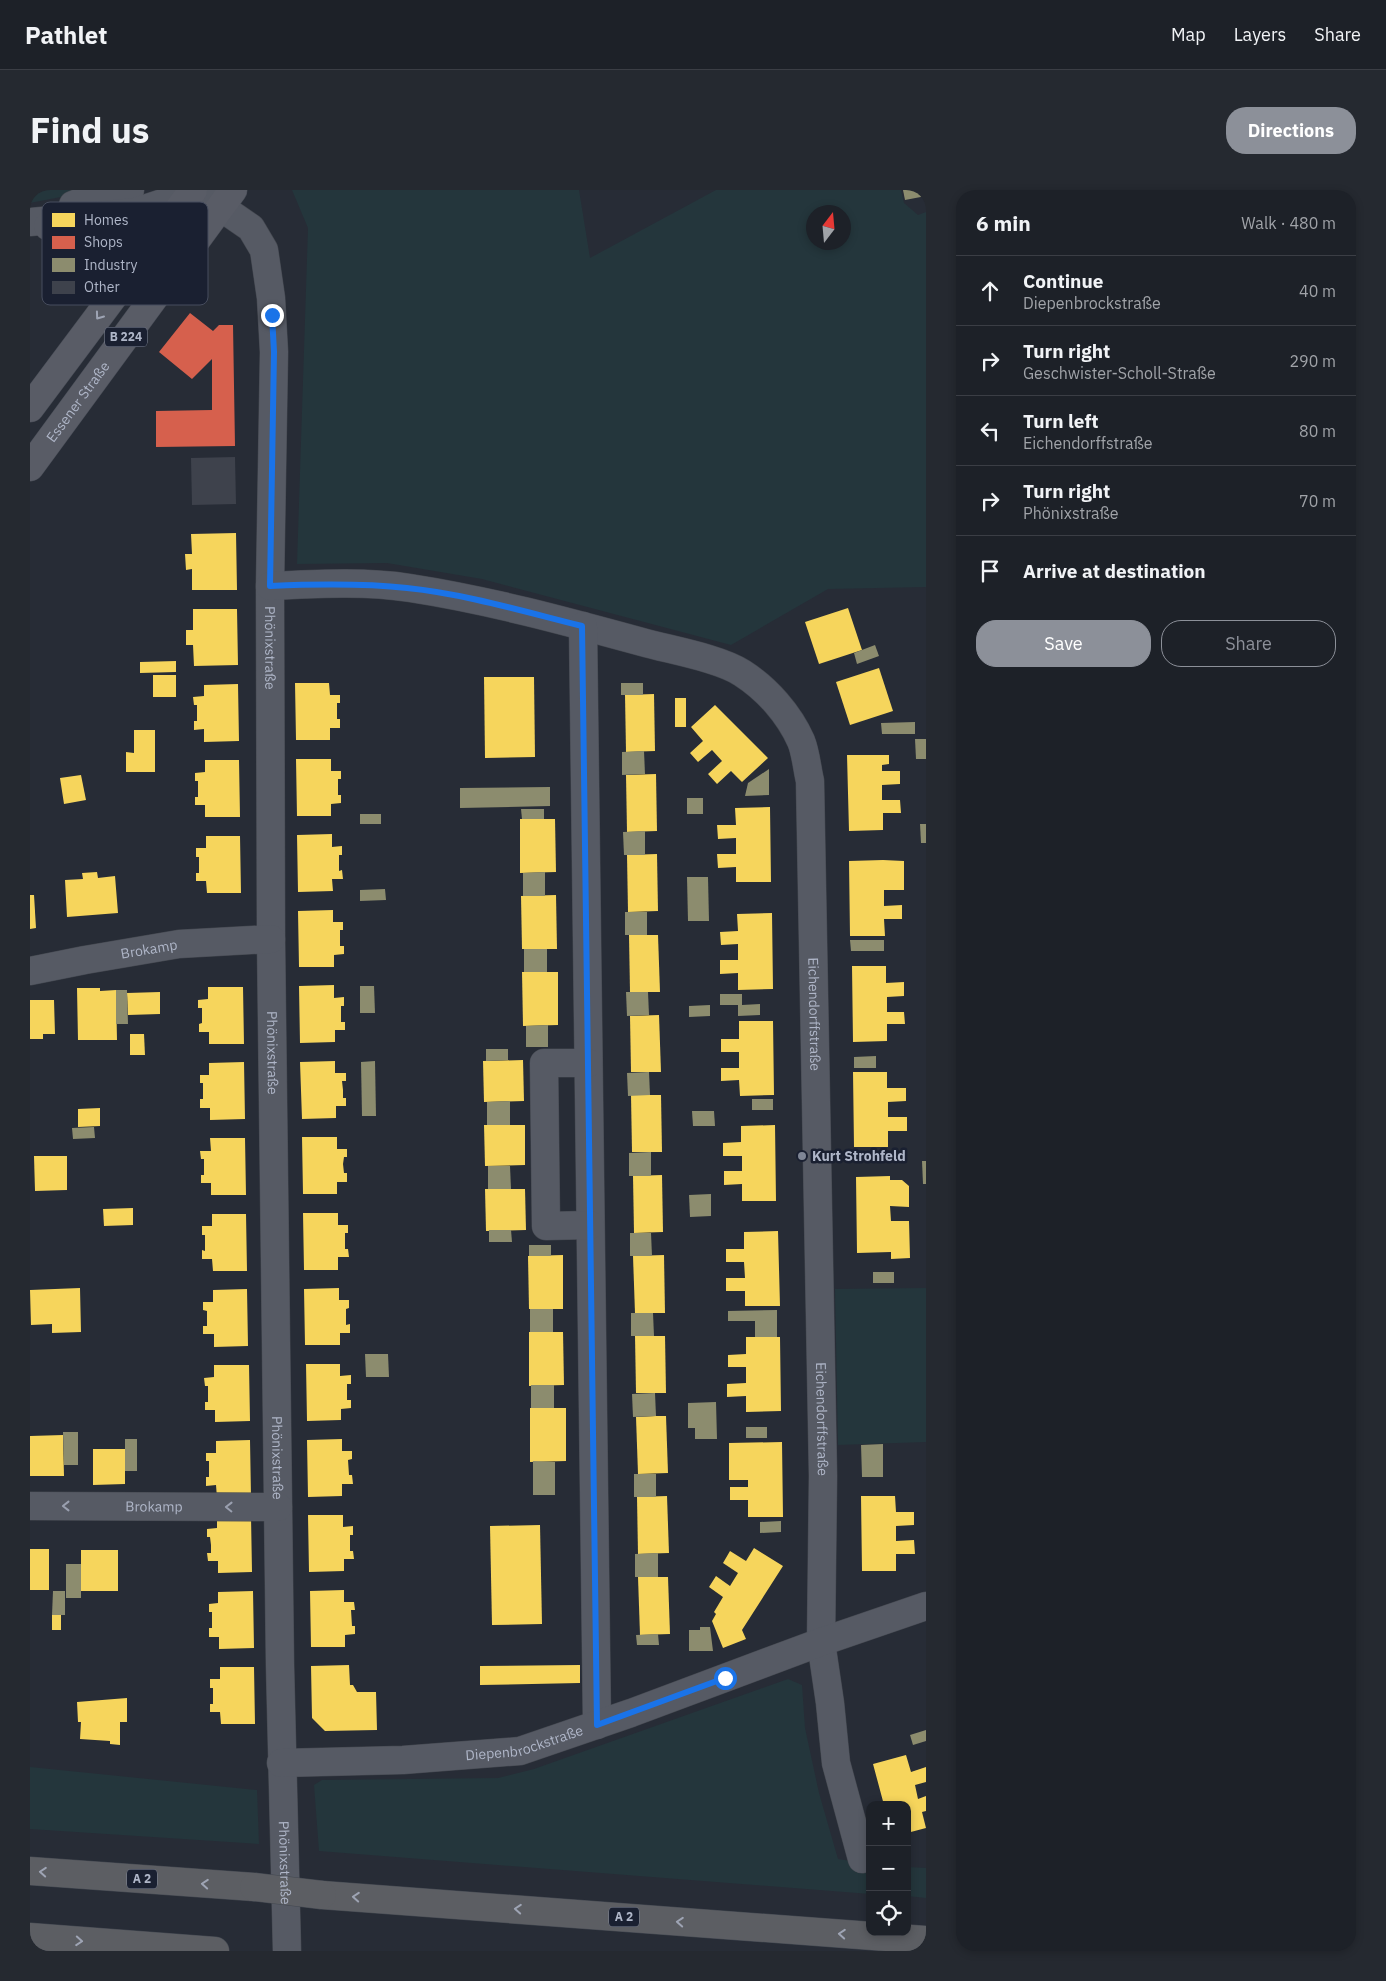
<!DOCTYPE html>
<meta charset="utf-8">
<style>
:root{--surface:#1d2128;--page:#252930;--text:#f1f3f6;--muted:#a0a3a8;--line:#3b3e45;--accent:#8c9099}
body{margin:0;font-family:"IBM Plex Sans",sans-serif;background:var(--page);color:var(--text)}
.controls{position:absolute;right:15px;bottom:15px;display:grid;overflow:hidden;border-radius:10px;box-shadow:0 2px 8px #0003}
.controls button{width:45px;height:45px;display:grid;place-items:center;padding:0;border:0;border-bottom:1px solid var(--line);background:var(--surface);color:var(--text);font:25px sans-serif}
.compass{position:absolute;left:776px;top:15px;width:45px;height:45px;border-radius:50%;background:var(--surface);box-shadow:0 2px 8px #0003;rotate:16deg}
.stop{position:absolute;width:15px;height:15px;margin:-11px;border:4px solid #1a73e8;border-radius:50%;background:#fff}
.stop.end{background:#1a73e8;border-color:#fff;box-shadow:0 1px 5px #0008}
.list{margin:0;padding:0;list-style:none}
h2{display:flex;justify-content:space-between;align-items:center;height:65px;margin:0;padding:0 20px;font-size:21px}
h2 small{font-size:16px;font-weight:400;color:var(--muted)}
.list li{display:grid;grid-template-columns:32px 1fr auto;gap:15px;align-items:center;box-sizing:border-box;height:70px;padding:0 20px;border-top:1px solid var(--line)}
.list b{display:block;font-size:19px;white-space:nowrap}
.list p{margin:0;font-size:16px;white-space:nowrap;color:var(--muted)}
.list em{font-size:16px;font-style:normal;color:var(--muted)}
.actions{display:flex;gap:10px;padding:15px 20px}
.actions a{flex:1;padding:11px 0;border:1px solid var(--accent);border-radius:20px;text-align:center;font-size:18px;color:var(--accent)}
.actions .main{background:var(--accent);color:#fff}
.icon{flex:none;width:28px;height:28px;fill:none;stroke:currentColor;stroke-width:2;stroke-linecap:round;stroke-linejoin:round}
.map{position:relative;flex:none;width:896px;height:1761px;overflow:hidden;border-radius:20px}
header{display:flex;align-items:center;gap:30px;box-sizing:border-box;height:70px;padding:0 25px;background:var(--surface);border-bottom:1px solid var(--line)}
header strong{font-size:24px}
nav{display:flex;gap:28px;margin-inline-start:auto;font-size:18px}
.intro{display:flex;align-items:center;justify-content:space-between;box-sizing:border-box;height:120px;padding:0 30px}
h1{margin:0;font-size:35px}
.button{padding:12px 22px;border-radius:20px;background:var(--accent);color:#fff;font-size:18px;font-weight:700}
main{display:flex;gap:30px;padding:0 30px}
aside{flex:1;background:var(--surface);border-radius:20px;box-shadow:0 2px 8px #0003}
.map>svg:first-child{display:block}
.green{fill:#24363c;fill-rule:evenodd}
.homes{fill:#f6d55c}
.shops{fill:#d6604d}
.industry{fill:#8c8c6e}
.building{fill:#3e424c}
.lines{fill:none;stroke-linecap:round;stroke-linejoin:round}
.minor-casing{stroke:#43474f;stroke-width:29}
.major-casing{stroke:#444953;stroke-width:29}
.highway-casing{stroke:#434851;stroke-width:29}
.minor{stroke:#565a64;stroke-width:28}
.major{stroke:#595c66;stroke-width:28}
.highway{stroke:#5c5e63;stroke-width:28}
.highway-bridge-casing{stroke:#434851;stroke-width:29;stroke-linecap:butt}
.highway-bridge{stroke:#5c5e63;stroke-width:28}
.oneway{stroke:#9ea4b4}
.oneway2{stroke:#999faf}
.route{stroke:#1a73e8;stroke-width:6}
.poi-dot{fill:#7f8695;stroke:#1a2031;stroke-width:2}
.labels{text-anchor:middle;stroke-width:5;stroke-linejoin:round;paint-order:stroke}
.shield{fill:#1a2031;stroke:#82899b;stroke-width:1}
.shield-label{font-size:12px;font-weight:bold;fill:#afb6c8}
.street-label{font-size:14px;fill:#afb6c8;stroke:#1a2031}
.poi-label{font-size:14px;font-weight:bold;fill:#afb6c8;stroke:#1a2031;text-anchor:start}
.key{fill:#1a2031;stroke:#474d5e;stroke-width:1}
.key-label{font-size:14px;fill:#afb6c8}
</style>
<header>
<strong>Pathlet</strong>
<nav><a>Map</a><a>Layers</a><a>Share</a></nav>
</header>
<div class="intro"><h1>Find us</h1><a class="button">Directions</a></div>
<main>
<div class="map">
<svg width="896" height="1761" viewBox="0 0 896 1761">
<rect width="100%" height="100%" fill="#272c36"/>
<g class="green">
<path d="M0 0H67L0 13Z"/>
<path d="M262 0H549L560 68 686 0H871L874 13 888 25 896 22V397L798 399 701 455 452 389 357 373 267 374 278 38ZM784 22H814V52H784Z"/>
<path d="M896 1098V1252L808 1255 805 1099Z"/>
<path d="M758 1489 772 1495 775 1538 789 1603 808 1669 840 1674V1704L289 1661 284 1595 292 1590 468 1588 504 1579Z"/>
<path d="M0 1577 227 1600 229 1654 0 1639Z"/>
<path d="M877 1677 896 1678V1708L877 1706Z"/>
</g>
<g class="homes">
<path d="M206 343 207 400H162V379L156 380 155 364H162L161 344Z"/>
<path d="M818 418 832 460 789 474 775 432Z"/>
<path d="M163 419H207L208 475 164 476 163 455H156V440H163Z"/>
<path d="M146 471V482L110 483V472Z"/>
<path d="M849 478 863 521 820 535 806 492Z"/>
<rect x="123" y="485" width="23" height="22"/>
<path d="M454 487H504L505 567 455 568Z"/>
<path d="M265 493H299L300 505H310V513H307V529H310V538H300V550H266Z"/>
<path d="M208 494 209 551 174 552V539L164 540V531H167V515H164L163 507 174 506V495Z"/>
<path d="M624 504 625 561 596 562 595 505Z"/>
<rect x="645" y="508" width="11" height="29"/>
<path d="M685 515 738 568 712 592 701 581 687 594 678 584 692 571 682 560 668 572 660 563 673 551 661 537Z"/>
<path d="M104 540H125V582H96V562L104 563Z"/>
<path d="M817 565H859V574L852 575V581H870V594L852 595V610H870L871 623H853V640L819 641Z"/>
<path d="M266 569H301V581H311V589H308V605H311V613L301 614V626H267Z"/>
<path d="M175 570H209L210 627H175V615H165V607H168V591H165V583L175 582Z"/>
<path d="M626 584 627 641 597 642 596 585Z"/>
<path d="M51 585 56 610 34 614 30 588Z"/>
<path d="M740 617 741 692H706V677L688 678 687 664H706V648L688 649 687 635H706L705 618Z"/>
<path d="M490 629H525L526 682 490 683Z"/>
<path d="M302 644V657L312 656V665H309V681L312 680 313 689H302L303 701 268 702 267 645Z"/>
<path d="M176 646H210L211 703H177L176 691H166V683H169V667H166V658H176Z"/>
<path d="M627 664 628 721 598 722 597 665Z"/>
<path d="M853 670 874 671V700H854V716L872 715V729H854L855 746H820L819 671Z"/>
<path d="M67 682 68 688 85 686 88 723 37 727 35 690 53 689 52 683Z"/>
<path d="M0 705H4L6 738 0 739Z"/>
<path d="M526 705 527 759H492L491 706Z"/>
<path d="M303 720V732H313V740H310V756H314V764L304 765V777H269L268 721Z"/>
<path d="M742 723 743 799 708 800V783L690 784V770H708V754L691 755 690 742 708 741 707 724Z"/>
<path d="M599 745H628L630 802H600Z"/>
<path d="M822 776H856V793L874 792V806L857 807V822H874L875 834H857V851L823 852Z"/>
<path d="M492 782H528V835L493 836Z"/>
<path d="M304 795V808L314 807V816H311V832H315V840H305V852L270 853 269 796Z"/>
<path d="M178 797H213L214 854H179V842H169V834L172 833V818H168V810L178 809Z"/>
<path d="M47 798H70V801L86 800 87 850H48Z"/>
<path d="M130 802V824L98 825 97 803Z"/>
<path d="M0 810H24L25 844H13V849H0Z"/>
<path d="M629 825 631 882H601L600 826Z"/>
<path d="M709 831H743L744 905 710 906 709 890 691 891V878H709V862H691V849H709Z"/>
<path d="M100 844H114L115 865H100Z"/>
<path d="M493 870 494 911 454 912 453 871Z"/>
<path d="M305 871V883H316V891H312L313 900V908H316V916H306V928L272 929 270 872Z"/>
<path d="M214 872 215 929 180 930V918H170V909H173V893H170V885H179V873Z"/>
<path d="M823 882H857V898H876V911L858 912V927H877V941H858V957H824Z"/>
<path d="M601 905H631L632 962H602Z"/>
<path d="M70 918V936L48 937V919Z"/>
<path d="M454 935H495V975L455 976Z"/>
<path d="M745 935 746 1011H712V994L694 995V981H712V966H693V953L711 952V936Z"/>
<path d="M272 947H307V959H317V967H314L313 974 314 983H317V992H307V1004H273Z"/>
<path d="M180 948H215L216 1005H181V993H171V985H174V969H171L170 961H181Z"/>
<path d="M4 966H37V1000L5 1001Z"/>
<path d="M632 985 633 1042 604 1043 603 986Z"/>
<path d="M860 986V990H872L879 996V1017L860 1016 861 1031H879L880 1068 861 1069V1062L827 1063 826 987Z"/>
<path d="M455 999H495L496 1040 456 1041Z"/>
<path d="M103 1018V1035L74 1036 73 1019Z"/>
<path d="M273 1023H308V1035H318V1043H315V1059H318L319 1067H308V1080H274Z"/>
<path d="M182 1024H216L217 1081H183L182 1069H172V1060L175 1061V1045H172V1036H182Z"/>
<path d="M748 1041 750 1116H715V1101H696V1088H715L714 1072H696V1059H714V1042Z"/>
<path d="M533 1065V1119H499L498 1066Z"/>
<path d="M634 1065 635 1123H605L603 1066Z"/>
<path d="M50 1098 51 1142 22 1143V1134L1 1135 0 1100Z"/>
<path d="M309 1098V1110H319V1118L316 1119V1135L320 1134V1143H310V1155H275L274 1099Z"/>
<path d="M217 1099 218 1156 184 1157V1144H173V1136H177V1121L173 1120V1112H183V1100Z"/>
<path d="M499 1142H533L534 1195 499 1196Z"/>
<path d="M605 1146H635L636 1203H606Z"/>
<path d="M716 1147H750L751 1221 716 1222V1206L697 1207V1194L716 1193V1177H698V1165L716 1164Z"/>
<path d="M276 1174H310V1186L321 1185V1194H317V1210H321V1218L311 1219V1230L277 1231Z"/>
<path d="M184 1175H219L220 1231 185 1232V1220H175V1212H178V1196H175L174 1188 184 1187Z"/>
<path d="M500 1218H536V1271L500 1272Z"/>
<path d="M626 1226H636L638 1283 608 1284 606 1227Z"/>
<path d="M33 1245 34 1286H0V1246Z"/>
<path d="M312 1249V1261H322V1269L318 1270 319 1285H322L323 1294H312V1306L278 1307 277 1250Z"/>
<path d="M220 1250 221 1307 187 1308 186 1295 176 1296V1287H179V1271H176V1263H186V1251Z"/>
<path d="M752 1252 753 1327H718V1310H700V1297H718V1290H699V1253Z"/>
<path d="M63 1259H95V1294L63 1295Z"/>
<path d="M637 1306 639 1363 608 1364 607 1307Z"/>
<path d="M831 1306H865L866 1322H884V1335L866 1336V1351L884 1350 885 1364H866V1381H832Z"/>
<path d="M278 1325H313V1337L323 1336V1345H320V1361H323L324 1369H314V1381L279 1382Z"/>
<path d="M187 1326H221L222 1382 188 1383V1371H178L177 1363H181V1355L180 1347H177V1339L187 1338Z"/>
<path d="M510 1335 512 1434 462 1435 460 1336Z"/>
<path d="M724 1358 753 1376 712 1440 716 1449 693 1458 682 1431 686 1424 684 1422 693 1407 679 1397 686 1386 700 1396 708 1383 693 1373 700 1361 716 1371Z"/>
<rect x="0" y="1359" width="19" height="41"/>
<rect x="51" y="1360" width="37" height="41"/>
<path d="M608 1387H638L640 1444 610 1445Z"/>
<path d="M314 1400V1412H324L325 1420H321L322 1436H325V1444L315 1445V1457H281L280 1401Z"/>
<path d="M223 1401 224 1458 189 1459V1447H179V1438H182V1422H179V1414L188 1413V1402Z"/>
<rect x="22" y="1425" width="9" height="15"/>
<path d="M319 1475 320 1495H323L327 1502H346L347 1540 295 1541 282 1528 281 1476Z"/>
<path d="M550 1475V1493L450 1495V1476Z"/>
<path d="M190 1477H224L225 1534H191L190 1522H180V1514H183V1498H180V1489H190Z"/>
<path d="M97 1508V1532H90V1555L80 1554V1551L50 1549 51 1532H48L47 1512Z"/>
<path d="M876 1565 881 1582 896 1577V1592L885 1595 888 1609 896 1606V1621L892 1622 896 1638 877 1643V1615H854L843 1574Z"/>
</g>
<path class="shops" d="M160 123 183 141 189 135H203L205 256 126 257V221L182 220V169L162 189 129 162Z"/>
<g class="industry">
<path d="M873 0H896V6L875 10Z"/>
<path d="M845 455 849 466 827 474 824 463Z"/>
<rect x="591" y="493" width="22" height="12"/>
<path d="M885 532V544H852L851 533Z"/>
<path d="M885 549H896V569H886Z"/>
<path d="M614 561 615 584 592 585V562Z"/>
<path d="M739 579V605L715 606 718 593Z"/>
<path d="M520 597V616L430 618V598Z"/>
<rect x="657" y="608" width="16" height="16"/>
<path d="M491 619H514V629H492Z"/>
<rect x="330" y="624" width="21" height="10"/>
<path d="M890 634H896V653H891Z"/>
<path d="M615 641V665H594L593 642Z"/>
<path d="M515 682V706H493V683Z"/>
<path d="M657 687H678L679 731H658Z"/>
<path d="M355 699 356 710 330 711V700Z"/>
<rect x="595" y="722" width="22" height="23"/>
<path d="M820 750H854V761H821Z"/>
<rect x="494" y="759" width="23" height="23"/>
<path d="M330 796H344L345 823H330Z"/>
<path d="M86 800H97L98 834H86Z"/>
<path d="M596 802H618L619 825 597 826Z"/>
<path d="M690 804H712V815L730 814V825L708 826V815H690Z"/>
<path d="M680 815V826L659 827V816Z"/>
<path d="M518 835V857H496V836Z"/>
<path d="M456 859H478V870L456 871Z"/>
<path d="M846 866V878H824V867Z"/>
<path d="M345 871 346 926H332L331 872Z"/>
<path d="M619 882 620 905 598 906 597 883Z"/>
<rect x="722" y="909" width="21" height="11"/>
<path d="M480 911V935H457V912Z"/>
<path d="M662 921H684L685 936H663Z"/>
<path d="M64 937 65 948 43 949 42 938Z"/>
<path d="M621 962V986H599V963Z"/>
<path d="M892 971H896V994H893Z"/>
<path d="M458 976H480L481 999H458Z"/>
<path d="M681 1004V1026L660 1027 659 1005Z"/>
<path d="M459 1040H481L482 1052H459Z"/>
<path d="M600 1043H621L622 1066H600Z"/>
<rect x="499" y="1055" width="22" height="11"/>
<rect x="843" y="1082" width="21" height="11"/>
<rect x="500" y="1119" width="23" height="23"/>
<path d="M747 1120V1147H725V1131H698V1121Z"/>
<path d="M601 1123H623L624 1146H601Z"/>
<path d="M335 1164H358L359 1187H336Z"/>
<rect x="501" y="1195" width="23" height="23"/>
<path d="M625 1203 626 1226 603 1227 602 1204Z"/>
<path d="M686 1212 687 1249H665V1238H658V1213Z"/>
<rect x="716" y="1237" width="21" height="11"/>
<path d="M33 1242H48V1275H34Z"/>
<rect x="95" y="1249" width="12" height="32"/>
<path d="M853 1254V1287H832L831 1255Z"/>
<path d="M503 1271 525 1272V1305H503Z"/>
<rect x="604" y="1284" width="22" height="23"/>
<path d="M751 1331V1342L730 1343V1332Z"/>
<path d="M628 1363V1387H605V1364Z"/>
<rect x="36" y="1374" width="15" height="34"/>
<path d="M23 1401H35V1425H22Z"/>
<path d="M670 1437H680L683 1461H659V1440H670Z"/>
<path d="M628 1444 629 1455H607L606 1445Z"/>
<path d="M896 1540V1551L883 1555 880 1545Z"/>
</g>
<path class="building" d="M205 267 206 314 162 315 161 268Z"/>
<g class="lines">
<g class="minor-casing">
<g id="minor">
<path id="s1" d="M151 0 192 18 221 38 234 60 241 108 244 162 240 396 241 749 250 1475 257 1761"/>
<path d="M43 15 55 10 100 0"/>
<path d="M0 32 105 22 160 4"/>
<path d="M18 36 82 55 100 83"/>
<path id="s2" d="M240 396C286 394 333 391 380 398 458 410 535 431 612 452 640 460 689 468 712 483 737 499 759 524 771 551 776 563 777 579 780 591L793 1286 791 1452 800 1513 806 1573 832 1669"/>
<path d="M553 436 567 1535"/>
<path id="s3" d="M0 781 55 770 149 754 241 749"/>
<path d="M558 873H514L516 1036 560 1035"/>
<path id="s4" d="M0 1316 248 1317"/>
<path id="s5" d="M251 1573 373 1570 490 1561 601 1523 791 1452 896 1416"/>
</g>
</g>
<g class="major-casing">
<g id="major">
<path d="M0 218 163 0"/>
<path id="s6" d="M0 277 203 0"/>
</g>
</g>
<g class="highway-casing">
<g id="highway">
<path d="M0 1681 224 1697"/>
<path d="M292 1705 896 1750"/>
<path d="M0 1747 185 1761"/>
</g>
</g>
<use href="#minor" class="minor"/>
<use href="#major" class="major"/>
<use href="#highway" class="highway"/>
<g class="highway-bridge-casing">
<path id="highway-bridge" d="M224 1697 292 1705"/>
</g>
<use href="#highway-bridge" class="highway-bridge"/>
</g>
<defs><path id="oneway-chevron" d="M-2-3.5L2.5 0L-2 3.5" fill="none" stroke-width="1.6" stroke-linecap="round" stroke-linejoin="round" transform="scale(1.25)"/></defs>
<g class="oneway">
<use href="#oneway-chevron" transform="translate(69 126) rotate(126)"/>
<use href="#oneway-chevron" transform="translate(13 1682) rotate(-176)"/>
<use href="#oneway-chevron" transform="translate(175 1694) rotate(-176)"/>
<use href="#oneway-chevron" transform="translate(326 1707) rotate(-176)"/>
<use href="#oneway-chevron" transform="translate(488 1719) rotate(-176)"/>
<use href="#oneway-chevron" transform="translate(650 1732) rotate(-176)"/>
<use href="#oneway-chevron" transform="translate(812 1744) rotate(-176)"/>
<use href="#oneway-chevron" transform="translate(49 1751) rotate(4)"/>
</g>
<g class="oneway2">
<use href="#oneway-chevron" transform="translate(36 1316) rotate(-180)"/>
<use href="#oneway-chevron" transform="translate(199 1317) rotate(-179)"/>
</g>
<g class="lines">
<path class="route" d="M242 125 244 162 240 396C286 394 331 393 377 398 436 404 495 422 552 436L567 1535 695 1488"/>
</g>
<circle class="poi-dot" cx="772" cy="966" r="5"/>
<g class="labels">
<g class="shield">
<rect x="75" y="137.5" width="42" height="19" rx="4"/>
<rect x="97" y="1679.5" width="30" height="19" rx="4"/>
<rect x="579" y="1717.5" width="30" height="19" rx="4"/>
</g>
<g class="shield-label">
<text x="96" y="151">B 224</text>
<text x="112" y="1693">A 2</text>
<text x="594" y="1731">A 2</text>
</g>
<g class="street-label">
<text dy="5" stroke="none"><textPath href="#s6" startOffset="81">Essener Straße</textPath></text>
<text dy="5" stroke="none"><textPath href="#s1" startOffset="504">Phönixstraße</textPath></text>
<text dy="5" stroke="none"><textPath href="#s3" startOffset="121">Brokamp</textPath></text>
<text dy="5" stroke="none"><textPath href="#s2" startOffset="849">Eichendorffstraße</textPath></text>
<text dy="5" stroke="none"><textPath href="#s1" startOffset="909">Phönixstraße</textPath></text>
<text dy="5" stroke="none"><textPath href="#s2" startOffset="1254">Eichendorffstraße</textPath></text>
<text dy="5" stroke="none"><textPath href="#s1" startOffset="1314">Phönixstraße</textPath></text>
<text dy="5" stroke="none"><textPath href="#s4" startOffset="124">Brokamp</textPath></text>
<text dy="5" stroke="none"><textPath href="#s5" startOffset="245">Diepenbrockstraße</textPath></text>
<text dy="5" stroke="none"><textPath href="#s1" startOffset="1719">Phönixstraße</textPath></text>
</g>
<g class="poi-label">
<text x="782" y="971">Kurt Strohfeld</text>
</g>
</g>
<rect x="12" y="12" width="166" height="103" rx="8" class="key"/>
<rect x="22" y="23" width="23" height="14" fill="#f6d55c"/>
<rect x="22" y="46" width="23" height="13" fill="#d6604d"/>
<rect x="22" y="68" width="23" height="14" fill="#8c8c6e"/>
<rect x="22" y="91" width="23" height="13" fill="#3e424c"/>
<g class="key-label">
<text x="54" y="35">Homes</text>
<text x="54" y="57">Shops</text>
<text x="54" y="80">Industry</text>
<text x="54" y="102">Other</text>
</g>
</svg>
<div class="controls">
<button>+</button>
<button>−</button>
<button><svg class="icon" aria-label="locate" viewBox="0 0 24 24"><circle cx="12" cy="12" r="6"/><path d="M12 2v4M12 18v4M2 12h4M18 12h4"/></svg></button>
</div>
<svg class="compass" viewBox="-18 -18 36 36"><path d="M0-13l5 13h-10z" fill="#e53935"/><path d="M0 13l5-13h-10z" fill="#a0a3a8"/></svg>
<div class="stop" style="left:695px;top:1488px"></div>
<div class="stop end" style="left:242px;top:125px"></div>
</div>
<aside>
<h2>6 min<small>Walk · 480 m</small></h2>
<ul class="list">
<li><svg class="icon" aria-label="ahead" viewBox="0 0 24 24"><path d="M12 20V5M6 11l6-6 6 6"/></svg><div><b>Continue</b><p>Diepenbrockstraße</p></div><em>40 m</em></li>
<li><svg class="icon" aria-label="right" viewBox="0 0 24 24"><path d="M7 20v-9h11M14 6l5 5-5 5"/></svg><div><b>Turn right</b><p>Geschwister-Scholl-Straße</p></div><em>290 m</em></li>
<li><svg class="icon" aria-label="left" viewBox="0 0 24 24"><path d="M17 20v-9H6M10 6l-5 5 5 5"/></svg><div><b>Turn left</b><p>Eichendorffstraße</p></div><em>80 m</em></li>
<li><svg class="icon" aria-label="right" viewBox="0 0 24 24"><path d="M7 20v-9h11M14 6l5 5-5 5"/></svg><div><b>Turn right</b><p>Phönixstraße</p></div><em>70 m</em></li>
<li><svg class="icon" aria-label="arrive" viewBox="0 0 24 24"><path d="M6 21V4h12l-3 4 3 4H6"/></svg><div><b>Arrive at destination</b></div></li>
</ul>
<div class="actions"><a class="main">Save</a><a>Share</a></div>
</aside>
</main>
